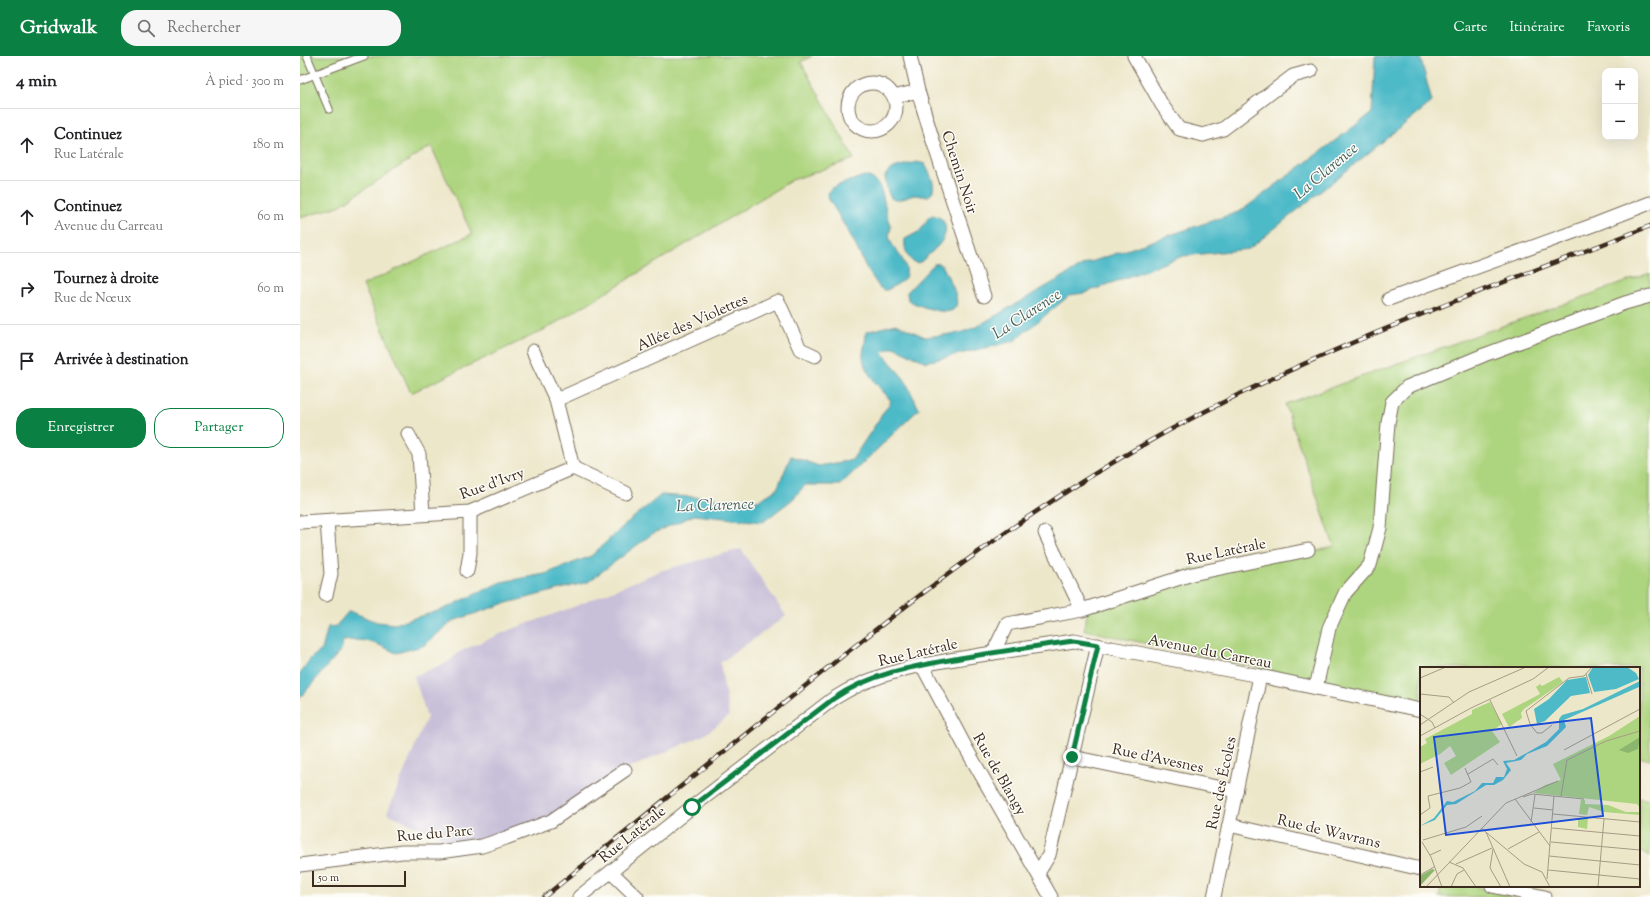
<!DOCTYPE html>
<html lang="fr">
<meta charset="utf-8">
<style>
:root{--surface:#fff;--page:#f6f6f6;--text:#202124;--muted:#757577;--line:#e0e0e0;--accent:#0b8043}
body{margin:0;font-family:"Sorts Mill Goudy",serif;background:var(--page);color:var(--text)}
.controls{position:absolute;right:12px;top:12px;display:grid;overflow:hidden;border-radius:8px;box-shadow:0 4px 16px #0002}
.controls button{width:36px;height:36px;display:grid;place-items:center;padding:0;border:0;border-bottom:1px solid var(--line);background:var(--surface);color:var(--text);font:20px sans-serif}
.scale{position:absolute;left:12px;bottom:10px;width:94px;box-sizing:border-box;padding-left:4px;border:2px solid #3b2a1e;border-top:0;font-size:11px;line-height:14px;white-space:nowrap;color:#3b2a1e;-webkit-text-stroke:3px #fdfcf7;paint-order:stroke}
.stop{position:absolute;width:12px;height:12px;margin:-9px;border:3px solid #0b8043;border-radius:50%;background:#fff}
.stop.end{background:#0b8043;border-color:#fff;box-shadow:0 1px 4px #0008}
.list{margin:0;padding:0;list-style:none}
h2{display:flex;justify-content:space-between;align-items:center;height:52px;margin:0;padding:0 16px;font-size:17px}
h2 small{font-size:13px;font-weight:400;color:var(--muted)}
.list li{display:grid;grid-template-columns:26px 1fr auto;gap:12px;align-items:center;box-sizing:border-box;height:72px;padding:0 16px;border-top:1px solid var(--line)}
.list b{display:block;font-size:15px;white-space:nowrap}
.list p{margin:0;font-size:13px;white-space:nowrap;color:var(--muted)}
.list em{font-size:13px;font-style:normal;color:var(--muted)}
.actions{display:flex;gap:8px;padding:12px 16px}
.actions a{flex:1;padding:9px 0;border:1px solid var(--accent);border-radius:16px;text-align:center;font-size:14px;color:var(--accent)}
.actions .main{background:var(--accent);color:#fff}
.icon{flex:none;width:22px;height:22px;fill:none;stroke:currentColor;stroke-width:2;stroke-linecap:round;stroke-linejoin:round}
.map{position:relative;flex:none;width:1350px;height:841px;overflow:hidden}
header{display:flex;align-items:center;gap:24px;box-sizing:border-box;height:56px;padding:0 20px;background:var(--accent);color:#fff}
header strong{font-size:19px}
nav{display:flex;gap:22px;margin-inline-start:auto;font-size:14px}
.search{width:280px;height:36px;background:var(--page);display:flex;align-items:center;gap:10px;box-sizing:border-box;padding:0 14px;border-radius:16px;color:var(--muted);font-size:15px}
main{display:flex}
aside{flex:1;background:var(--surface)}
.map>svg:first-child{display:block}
.industrial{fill:#c8bfd8}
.green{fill:#add47e;stroke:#747f4e}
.water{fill:#4ebac8;stroke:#447273}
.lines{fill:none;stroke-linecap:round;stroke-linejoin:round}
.lane-casing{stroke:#796c5a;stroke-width:9}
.street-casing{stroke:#796c5a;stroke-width:15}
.lane{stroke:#fff;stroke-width:7}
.street{stroke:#fff;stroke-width:13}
.rail-casing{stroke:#3b2a1e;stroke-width:4.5}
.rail{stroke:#fdfcf7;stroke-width:3;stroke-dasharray:9;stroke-linecap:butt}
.route{stroke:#0b8043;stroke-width:5}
.labels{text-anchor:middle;stroke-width:3;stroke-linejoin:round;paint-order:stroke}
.street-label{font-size:15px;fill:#3b2a1e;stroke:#fdfcf7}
.water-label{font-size:16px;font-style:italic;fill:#425c5a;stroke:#fdfcf7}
.inset-road{fill:none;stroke:#a69b85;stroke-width:1}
.view{fill:#1d4ed8;fill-opacity:0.15;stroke:#1d4ed8;stroke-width:2}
.inset-edge{fill:none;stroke:#3b2a1e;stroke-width:2}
</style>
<header>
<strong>Gridwalk</strong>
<div class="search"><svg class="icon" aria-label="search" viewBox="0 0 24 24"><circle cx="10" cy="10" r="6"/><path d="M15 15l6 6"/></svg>Rechercher</div>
<nav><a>Carte</a><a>Itinéraire</a><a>Favoris</a></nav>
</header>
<main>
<aside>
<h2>4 min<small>À pied · 300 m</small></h2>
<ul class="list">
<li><svg class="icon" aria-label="ahead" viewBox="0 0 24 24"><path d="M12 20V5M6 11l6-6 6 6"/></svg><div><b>Continuez</b><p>Rue Latérale</p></div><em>180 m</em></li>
<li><svg class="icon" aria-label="ahead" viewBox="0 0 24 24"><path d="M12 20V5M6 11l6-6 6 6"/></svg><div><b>Continuez</b><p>Avenue du Carreau</p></div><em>60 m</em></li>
<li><svg class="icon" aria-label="right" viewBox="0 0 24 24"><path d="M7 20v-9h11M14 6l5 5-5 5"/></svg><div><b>Tournez à droite</b><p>Rue de Nœux</p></div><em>60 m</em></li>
<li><svg class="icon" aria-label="arrive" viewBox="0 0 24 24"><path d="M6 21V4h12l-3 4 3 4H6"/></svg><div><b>Arrivée à destination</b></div></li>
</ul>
<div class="actions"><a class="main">Enregistrer</a><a>Partager</a></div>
</aside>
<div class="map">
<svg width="1350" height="841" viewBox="0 0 1350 841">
<rect width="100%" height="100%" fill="#fdfcf7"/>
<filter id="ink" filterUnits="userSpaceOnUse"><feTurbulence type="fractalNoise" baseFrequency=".025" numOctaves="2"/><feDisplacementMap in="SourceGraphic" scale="8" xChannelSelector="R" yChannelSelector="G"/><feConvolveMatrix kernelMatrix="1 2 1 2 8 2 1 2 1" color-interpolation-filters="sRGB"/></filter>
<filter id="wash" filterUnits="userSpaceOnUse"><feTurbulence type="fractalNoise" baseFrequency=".012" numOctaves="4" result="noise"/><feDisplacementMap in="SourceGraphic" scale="16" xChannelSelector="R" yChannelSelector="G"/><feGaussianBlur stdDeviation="0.9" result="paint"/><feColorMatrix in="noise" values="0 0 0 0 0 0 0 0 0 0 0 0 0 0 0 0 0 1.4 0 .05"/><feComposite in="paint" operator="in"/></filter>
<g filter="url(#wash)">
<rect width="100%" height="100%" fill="#ede7ca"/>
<path class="industrial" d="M441 493 486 560 420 607 429 660 404 679 325 714 251 765 139 796 142 782 87 757 127 661 114 620 148 606 161 595 207 575 276 550 360 515Z"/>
<g class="green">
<path d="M0 0H512L501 6 554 103 492 124 244 274 111 337 63 229 172 178 131 90 39 150 0 162Z"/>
<path d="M1350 217V704L1339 701V612H1121V650L955 611 784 574 788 553 889 514 1011 497 1034 490 985 348Z"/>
<path d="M1339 742 1350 744V801L1339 795Z"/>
<path d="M1151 830H1173L1217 841H1139L1141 831 1150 832Z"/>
</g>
<g class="water">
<path d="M1075 0H1120L1132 46 949 193 883 200 785 237 770 239 714 285 626 306 594 291 582 296 605 324 619 353 540 429H505L493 443 463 466 394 459 352 478 288 526 203 548 153 565 123 590 96 597C76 587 66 582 43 585L41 594 0 642V617L11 602 22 594 28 571 36 570 49 555 77 566 95 568 144 553 201 526 245 518 291 500 329 465 361 439 458 445 477 433 491 400 519 410 552 404 591 345C581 332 562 316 563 298 564 290 566 284 566 276L596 268 625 281 660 277 676 271 785 208 941 155 1072 57Z"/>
<path d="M617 106 625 108C628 115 637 128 632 137 628 143 620 139 615 139 607 140 598 148 591 142 587 137 586 127 585 121 588 110 607 109 617 106Z"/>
<path d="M564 120C583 122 583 143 587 159 588 163 591 167 591 171 590 177 588 180 591 186 595 195 609 207 606 219 605 225 592 231 587 234H584L579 231 567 213 553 184 529 143 528 138 531 132Z"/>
<path d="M633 159C640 161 643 163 645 169 649 184 632 195 622 205 610 213 603 192 605 183L620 175 629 161Z"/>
<path d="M634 208C636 208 638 207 640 208 644 210 646 218 648 221 660 243 664 263 631 253 623 251 615 248 608 244L607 236 609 234Z"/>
</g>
</g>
<g filter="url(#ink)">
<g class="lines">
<g class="lane-casing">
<g id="lane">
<path d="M7 0 29 53"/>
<path d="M0 24 64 0"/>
</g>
</g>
<g class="street-casing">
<g id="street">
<path d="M610 0 618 35 633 85 684 240"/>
<path d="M834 0 862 49 879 73 903 79 923 73 993 20 1011 15"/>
<circle cx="572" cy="51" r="24"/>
<path d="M594 41 618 35"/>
<path d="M1089 243 1296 168 1350 147"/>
<path d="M256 344 478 245 500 293 515 300"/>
<path d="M108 378 119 398 123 458"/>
<path d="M273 412 326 437"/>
<path d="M0 466 170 456 273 412 256 344 233 295"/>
<path d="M745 477 782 554"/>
<path d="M167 515 170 497V456"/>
<path d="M26 539 31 518 27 465"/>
<path d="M693 597 774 585 960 620 1121 654"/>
<path d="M622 609 667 694 751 841"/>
<path d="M1016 632 1029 572 1045 537 1070 509 1080 472 1088 367 1092 346 1107 331 1184 299 1325 247 1350 240"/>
<path d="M772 701 936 735"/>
<path d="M929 769 1121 813"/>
<path d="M0 809 102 796H139L182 790 206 782 251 765 325 714"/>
<path d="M311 816 337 841"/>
<path d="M738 817 749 799 798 589"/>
<path d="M1192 830 1245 841"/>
<path d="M279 841 392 751 533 643C581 612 638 606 693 597L707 568 782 554 892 518 1008 494"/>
<path d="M914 841 960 620"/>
</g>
</g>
<use href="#lane" class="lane"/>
<use href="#street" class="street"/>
<g class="rail-casing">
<path id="rail" d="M244 841C329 773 414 704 499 635 606 548 714 464 834 394 996 300 1175 238 1350 170"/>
</g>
<use href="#rail" class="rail"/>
</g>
</g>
<g class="lines" filter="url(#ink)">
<path class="route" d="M392 751 533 643C571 617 615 610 660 602 698 596 736 590 774 585L798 589 772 701"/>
</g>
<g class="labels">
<g class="street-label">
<text transform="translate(660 116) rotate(72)" y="5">Chemin Noir</text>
<text transform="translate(392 266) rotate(-24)" y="5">Allée des Violettes</text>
<text transform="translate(192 427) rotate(-20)" y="5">Rue d'Ivry</text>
<text transform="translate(926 495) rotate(-12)" y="5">Rue Latérale</text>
<text transform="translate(910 595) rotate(11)" y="5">Avenue du Carreau</text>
<text transform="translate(618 596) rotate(-13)" y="5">Rue Latérale</text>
<text transform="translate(858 702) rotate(12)" y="5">Rue d'Avesnes</text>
<text transform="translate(700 718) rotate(60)" y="5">Rue de Blangy</text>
<text transform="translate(921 727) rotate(-78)" y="5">Rue des Écoles</text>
<text transform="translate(1029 775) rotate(13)" y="5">Rue de Wavrans</text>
<text transform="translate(135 777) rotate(-5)" y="5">Rue du Parc</text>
<text transform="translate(332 778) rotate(-39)" y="5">Rue Latérale</text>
</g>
<g class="water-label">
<text transform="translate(1025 114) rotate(-40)" y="6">La Clarence</text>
<text transform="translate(726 257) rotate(-33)" y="6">La Clarence</text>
<text transform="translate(415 448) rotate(-2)" y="6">La Clarence</text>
</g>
</g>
<g transform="translate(1120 611)">
<rect width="220" height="220" fill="#ede7ca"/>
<path d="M139 10 143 15 104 42 101 46 102 51 89 60 82 47 120 27 116 20 120 17 122 19ZM70 35 82 57 72 64 80 75 31 108 24 96 36 89 30 79 20 87 0 97V80L7 76 5 72 52 47V43ZM220 49V141L217 137 113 126 125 118 141 113 133 97 189 69ZM161 132 165 133V137L188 138 206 145H220V148L184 145 169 140 167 148 159 147ZM158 151H168L167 162 158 160Z" fill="#add47e"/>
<path d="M220 70 218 82 208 86 199 83ZM12 202 15 203 0 219V209Z" fill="#8ab66d"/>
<path d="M173 0H207L216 6 219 12 196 22 174 25 168 8ZM166 10 170 26 151 29 125 54 117 57 114 42 129 32 147 13ZM220 14 219 20 144 53 146 60 127 79 107 87 101 93 86 96 91 103 83 113 74 118H66L36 137 27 138 15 153 0 159 14 151 27 134 33 135 55 124 62 116H73L76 110H84L87 102 83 94 94 93 126 75 139 62V52L142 48 163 42Z" fill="#4ebac8"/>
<path class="inset-road" d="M166 7 172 27M0 11 26 0M0 27 29 30 34 36M70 33 97 89M0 47 12 55 15 61M0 58 49 25 106 0M132 58 122 66H117L110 57 106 44 149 11 164 9 172 0M0 69 51 41 113 12 129 0M144 83 220 42M0 105 13 100M48 107 73 92 78 98M8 129 40 121 51 115 45 101M141 129 147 93 186 74 220 64M103 130 112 127 164 132M95 132 130 179M114 141 133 143M133 147 220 155M0 148 10 141 8 129M111 155 115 128M61 161 104 197 122 205 130 220M132 161 220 169M66 165 90 220M3 173 46 160 62 149M2 175 11 190 22 220M131 175 220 183M73 182 70 201 81 220M88 182 119 165M10 188 21 183M129 189 220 198M29 195 43 201 56 220M36 197 72 181M128 203 220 212M0 208 14 200M127 212 134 129M6 220 86 136 138 114M31 220 37 207 44 203M178 220 184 152"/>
<path class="view" d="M171 51 183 149 26 168 14 70Z"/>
<rect width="220" height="220" class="inset-edge"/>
</g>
</svg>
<div class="controls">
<button>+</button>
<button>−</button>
</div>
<div class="scale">50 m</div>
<div class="stop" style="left:392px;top:751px"></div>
<div class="stop end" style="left:772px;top:701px"></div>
</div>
</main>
